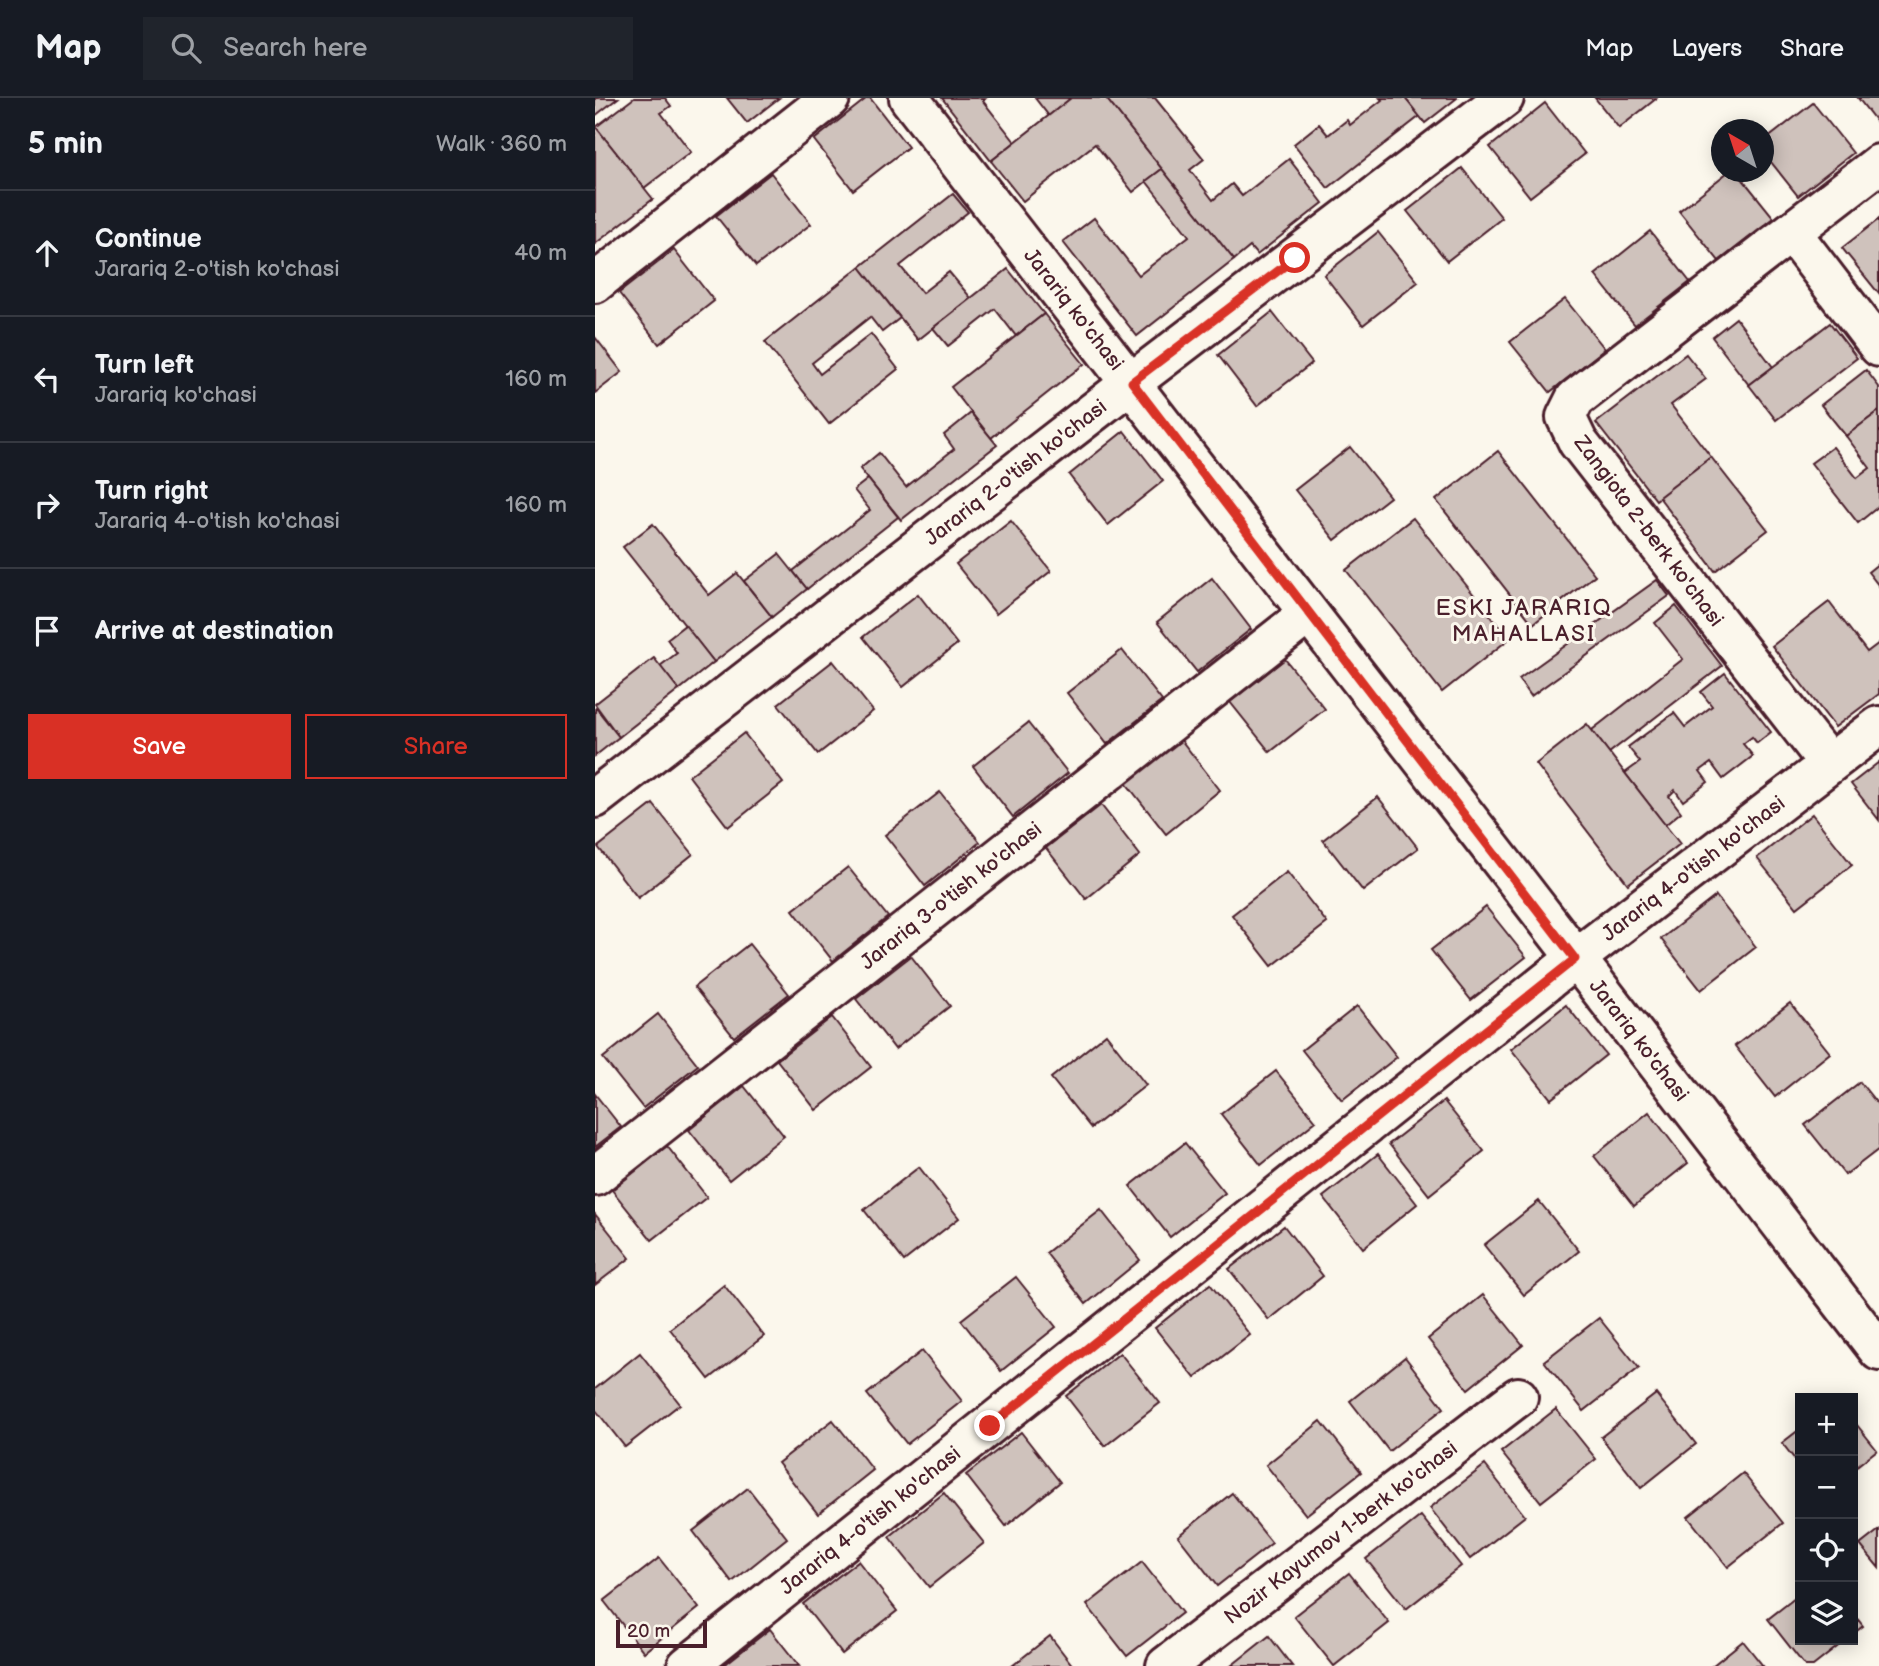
<!DOCTYPE html>
<meta charset="utf-8">
<style>
:root{--surface:#171b24;--page:#20242c;--text:#f1f3f6;--muted:#9ea1a6;--line:#363941;--accent:#d93025}
body{margin:0;font-family:"Balsamiq Sans",sans-serif;background:var(--page);color:var(--text)}
.controls{position:absolute;right:21px;bottom:21px;display:grid;overflow:hidden;border-radius:0px;box-shadow:0 4px 18px #0003}
.controls button{width:63px;height:63px;display:grid;place-items:center;padding:0;border:0;border-bottom:2px solid var(--line);background:var(--surface);color:var(--text);font:35px sans-serif}
.compass{position:absolute;left:1116px;top:21px;width:63px;height:63px;border-radius:50%;background:var(--surface);box-shadow:0 4px 18px #0003;rotate:321deg}
.scale{position:absolute;left:21px;bottom:18px;width:91px;box-sizing:border-box;padding-left:7px;border:4px solid #4a1f2b;border-top:0;font-size:19px;line-height:24px;white-space:nowrap;color:#4a1f2b;-webkit-text-stroke:5px #fbf7ec;paint-order:stroke}
.stop{position:absolute;width:21px;height:21px;margin:-16px;border:5px solid #d93025;border-radius:50%;background:#fff}
.stop.end{background:#d93025;border-color:#fff;box-shadow:0 2px 7px #0008}
.list{margin:0;padding:0;list-style:none}
h2{display:flex;justify-content:space-between;align-items:center;height:91px;margin:0;padding:0 28px;font-size:30px}
h2 small{font-size:23px;font-weight:400;color:var(--muted)}
.list li{display:grid;grid-template-columns:46px 1fr auto;gap:21px;align-items:center;box-sizing:border-box;height:126px;padding:0 28px;border-top:2px solid var(--line)}
.list b{display:block;font-size:26px;white-space:nowrap}
.list p{margin:0;font-size:23px;white-space:nowrap;color:var(--muted)}
.list em{font-size:23px;font-style:normal;color:var(--muted)}
.actions{display:flex;gap:14px;padding:21px 28px}
.actions a{flex:1;padding:16px 0;border:2px solid var(--accent);border-radius:0px;text-align:center;font-size:24px;color:var(--accent)}
.actions .main{background:var(--accent);color:#fff}
.icon{flex:none;width:38px;height:38px;fill:none;stroke:currentColor;stroke-width:2;stroke-linecap:round;stroke-linejoin:round}
.map{position:relative;flex:none;width:1284px;height:1568px;overflow:hidden}
header{display:flex;align-items:center;gap:42px;box-sizing:border-box;height:98px;padding:0 35px;background:var(--surface);border-bottom:2px solid var(--line)}
header strong{font-size:33px}
nav{display:flex;gap:38px;margin-inline-start:auto;font-size:24px}
.search{width:490px;height:63px;background:var(--page);display:flex;align-items:center;gap:18px;box-sizing:border-box;padding:0 24px;border-radius:0px;color:var(--muted);font-size:26px}
main{display:flex}
aside{flex:1;background:var(--surface)}
.map>svg:first-child{display:block}
.building{fill:#cfc2bc;stroke:#4a1f2b;stroke-width:2}
.lines{fill:none;stroke-linecap:round;stroke-linejoin:round}
.minor-casing{stroke:#4a1f2b;stroke-width:44}
.minor{stroke:#fbf7ec;stroke-width:38}
.route{stroke:#d93025;stroke-width:9}
.labels{text-anchor:middle;stroke-width:6;stroke-linejoin:round;paint-order:stroke}
.street-label{font-size:21px;fill:#4a1f2b;stroke:#fbf7ec}
.neighbourhood-label{font-size:23px;letter-spacing:2px;fill:#4a1f2b;stroke:#fbf7ec}
</style>
<header>
<strong>Map</strong>
<div class="search"><svg class="icon" aria-label="search" viewBox="0 0 24 24"><circle cx="10" cy="10" r="6"/><path d="M15 15l6 6"/></svg>Search here</div>
<nav><a>Map</a><a>Layers</a><a>Share</a></nav>
</header>
<main>
<aside>
<h2>5 min<small>Walk · 360 m</small></h2>
<ul class="list">
<li><svg class="icon" aria-label="ahead" viewBox="0 0 24 24"><path d="M12 20V5M6 11l6-6 6 6"/></svg><div><b>Continue</b><p>Jarariq 2-o'tish ko'chasi</p></div><em>40 m</em></li>
<li><svg class="icon" aria-label="left" viewBox="0 0 24 24"><path d="M17 20v-9H6M10 6l-5 5 5 5"/></svg><div><b>Turn left</b><p>Jarariq ko'chasi</p></div><em>160 m</em></li>
<li><svg class="icon" aria-label="right" viewBox="0 0 24 24"><path d="M7 20v-9h11M14 6l5 5-5 5"/></svg><div><b>Turn right</b><p>Jarariq 4-o'tish ko'chasi</p></div><em>160 m</em></li>
<li><svg class="icon" aria-label="arrive" viewBox="0 0 24 24"><path d="M6 21V4h12l-3 4 3 4H6"/></svg><div><b>Arrive at destination</b></div></li>
</ul>
<div class="actions"><a class="main">Save</a><a>Share</a></div>
</aside>
<div class="map">
<svg width="1284" height="1568" viewBox="0 0 1284 1568">
<rect width="100%" height="100%" fill="#fbf7ec"/>
<filter id="ink" filterUnits="userSpaceOnUse"><feTurbulence type="fractalNoise" baseFrequency=".0143" numOctaves="2"/><feDisplacementMap in="SourceGraphic" scale="14" xChannelSelector="R" yChannelSelector="G"/><feConvolveMatrix kernelMatrix="1 2 1 2 8 2 1 2 1" color-interpolation-filters="sRGB"/></filter>
<g filter="url(#ink)">
<g class="building">
<path d="M0 0H23L0 18Z"/>
<path d="M39 0H70L76 8 66 15 96 54 49 90 1 29Z"/>
<path d="M132 0H184L152 25Z"/>
<path d="M272 0H275L313 49 258 92 219 42Z"/>
<path d="M347 0H391L388 3 420 44 396 63Z"/>
<path d="M440 0H476L454 18Z"/>
<path d="M476 0H511L567 71 538 94 500 46 428 103 396 63Z"/>
<path d="M511 0H560L609 61 595 72 618 102 637 86 647 98 694 61 728 105 662 157 655 149 639 162Z"/>
<path d="M785 0H810L825 18 733 90 699 46 724 26 733 37 752 22 755 27 787 2Z"/>
<path d="M810 0H862L830 25Z"/>
<path d="M1000 0H1062L1024 30Z"/>
<path d="M1263 0H1284V27Z"/>
<path d="M950 5 990 56 935 99 895 49Z"/>
<path d="M1218 5 1258 55 1203 98 1168 54V44Z"/>
<path d="M0 28 58 101 0 146Z"/>
<path d="M867 70 907 120 852 163 812 113Z"/>
<path d="M567 71 639 162 542 238 468 144 499 120 544 177 594 138 551 83Z"/>
<path d="M1133 74H1142L1179 120 1124 163 1084 113Z"/>
<path d="M176 75 216 126 161 168 121 118Z"/>
<path d="M358 96 373 114 305 168 327 195 354 174 376 200 323 242 265 169Z"/>
<path d="M1284 121V196L1247 150Z"/>
<path d="M1055 133 1095 184 1040 227 1000 177Z"/>
<path d="M783 134 823 184 768 227 729 177Z"/>
<path d="M79 152 119 203 64 246 24 195Z"/>
<path d="M265 169 305 220 287 234 275 219 217 265 225 276 276 236 303 271 234 326 170 244Z"/>
<path d="M413 171 449 216 421 238 400 211 353 248 338 230Z"/>
<path d="M970 201 1010 251 955 294 915 244Z"/>
<path d="M677 214 717 265 662 308 623 257Z"/>
<path d="M449 216 489 266 396 340 356 289Z"/>
<path d="M1141 220 1178 269 1154 287 1117 239Z"/>
<path d="M1235 225 1262 260 1181 322 1154 287Z"/>
<path d="M0 239 27 274 0 295Z"/>
<path d="M1091 256 1111 281 1076 307 1116 359 1061 402 1001 325Z"/>
<path d="M1271 272 1284 289V313L1251 338 1226 307Z"/>
<path d="M1284 313V408L1263 425 1216 365 1238 349 1262 380 1275 370 1251 338Z"/>
<path d="M376 315 402 347 306 422 265 371 284 355 311 389 359 351 349 337Z"/>
<path d="M529 333 568 383 513 427 474 377Z"/>
<path d="M755 349 795 399 740 442 700 392Z"/>
<path d="M903 353 1000 477 938 526 841 402Z"/>
<path d="M1116 359 1173 432 1120 473 1064 399Z"/>
<path d="M273 381 303 419 212 491 198 473 275 412 259 392Z"/>
<path d="M818 420 914 541 847 594 751 472Z"/>
<path d="M416 423 456 473 401 516 361 466Z"/>
<path d="M58 426 114 497 142 475 177 519 119 564 28 449Z"/>
<path d="M184 456 212 491 177 519 149 483Z"/>
<path d="M1284 465V488L1273 474Z"/>
<path d="M617 480 656 531 602 574 562 524Z"/>
<path d="M1062 482 1074 498 936 598 924 581Z"/>
<path d="M323 496 362 546 308 589 268 539Z"/>
<path d="M1234 504 1272 554 1284 545V596L1240 629 1177 548Z"/>
<path d="M1081 508 1127 568 1014 655 997 632 1088 561 1060 525Z"/>
<path d="M90 527 119 564 84 592 65 568 82 555 72 541Z"/>
<path d="M527 552 567 603 512 646 472 595Z"/>
<path d="M59 560 84 592 24 639 0 606Z"/>
<path d="M690 561 730 611 675 654 635 604Z"/>
<path d="M238 563 278 613 223 656 183 606Z"/>
<path d="M1130 575 1176 634 1162 645 1157 639 1148 646 1158 658 1128 681 1116 665 1105 673 1113 684 1088 703 1080 692 1074 698 1086 714 1070 727 1030 675 1045 664 1033 649 1079 615 1090 629 1117 608 1106 594Z"/>
<path d="M1 610 24 639 0 658V611Z"/>
<path d="M433 625 473 675 418 719 378 668Z"/>
<path d="M992 626 1085 746 1033 786 941 666Z"/>
<path d="M149 635 188 685 133 729 94 678Z"/>
<path d="M586 642 625 692 571 736 531 685Z"/>
<path d="M1284 664V722L1256 686Z"/>
<path d="M345 694 385 744 330 788 290 737Z"/>
<path d="M783 699 823 750 768 793 728 742Z"/>
<path d="M58 706 98 756 43 800 3 749Z"/>
<path d="M506 707 545 757 491 801 451 750Z"/>
<path d="M1217 716 1257 767 1202 810 1162 760Z"/>
<path d="M253 769 293 819 238 863 198 812Z"/>
<path d="M692 774 732 825 677 868 637 817Z"/>
<path d="M1121 798 1161 849 1106 892 1066 841Z"/>
<path d="M891 809 931 859 876 902 836 852Z"/>
<path d="M154 846 194 896 139 939 99 889Z"/>
<path d="M316 858 355 908 300 951 261 901Z"/>
<path d="M1195 905 1235 955 1180 999 1140 948Z"/>
<path d="M971 907 1011 957 956 1001 916 951Z"/>
<path d="M762 908 802 959 747 1002 707 952Z"/>
<path d="M63 916 103 967 48 1010 8 960Z"/>
<path d="M237 919 276 969 221 1012 182 962Z"/>
<path d="M511 936 551 987 496 1030 456 980Z"/>
<path d="M681 973 721 1023 666 1067 626 1016Z"/>
<path d="M1265 984 1284 1008V1051L1250 1077 1210 1027Z"/>
<path d="M149 988 189 1038 134 1082 94 1032Z"/>
<path d="M0 996 26 1029 0 1049Z"/>
<path d="M849 1003 889 1053 834 1097 794 1046Z"/>
<path d="M1054 1014 1093 1065 1039 1108 999 1058Z"/>
<path d="M590 1045 630 1095 575 1139 535 1088Z"/>
<path d="M72 1048 112 1099 57 1142 17 1092Z"/>
<path d="M783 1056 822 1106 768 1150 728 1099Z"/>
<path d="M324 1069 364 1120 309 1163 269 1112Z"/>
<path d="M944 1103 984 1153 929 1197 889 1147Z"/>
<path d="M506 1112 545 1162 491 1206 451 1155Z"/>
<path d="M0 1116 35 1160 0 1187Z"/>
<path d="M689 1128 728 1178 674 1222 634 1171Z"/>
<path d="M421 1179 461 1229 406 1273 366 1222Z"/>
<path d="M615 1186 655 1237 600 1280 560 1230Z"/>
<path d="M129 1187 169 1238 114 1281 75 1231Z"/>
<path d="M888 1197 928 1247 873 1291 833 1241Z"/>
<path d="M1004 1220 1044 1270 989 1313 949 1263Z"/>
<path d="M327 1253 367 1303 312 1346 272 1296Z"/>
<path d="M45 1255 85 1306 30 1349 0 1311V1291Z"/>
<path d="M525 1255 565 1305 510 1348 471 1298Z"/>
<path d="M810 1259 849 1310 794 1353 755 1303Z"/>
<path d="M1061 1296 1101 1346 1046 1390 1006 1339Z"/>
<path d="M961 1311 1001 1361 946 1404 906 1354Z"/>
<path d="M238 1322 278 1372 223 1416 183 1365Z"/>
<path d="M1258 1322 1282 1352 1258 1371Z"/>
<path d="M726 1323 766 1374 711 1417 671 1367Z"/>
<path d="M1205 1331V1368L1187 1345Z"/>
<path d="M426 1334 465 1384 411 1428 371 1377Z"/>
<path d="M890 1367 930 1418 875 1461 835 1410Z"/>
<path d="M1148 1375 1188 1425 1133 1469 1093 1419Z"/>
<path d="M153 1390 192 1440 137 1484 98 1433Z"/>
<path d="M349 1395 389 1445 334 1489 294 1439Z"/>
<path d="M637 1395 677 1445 622 1488 583 1438Z"/>
<path d="M826 1418 866 1468 811 1511 771 1461Z"/>
<path d="M1284 1432V1470L1265 1447Z"/>
<path d="M64 1460 104 1510 49 1554 9 1503Z"/>
<path d="M263 1463 302 1513 247 1556 208 1506Z"/>
<path d="M547 1464 587 1515 532 1558 492 1507Z"/>
<path d="M754 1475 794 1525 739 1568 699 1518Z"/>
<path d="M1205 1496V1542H1251L1218 1568H1210L1173 1521Z"/>
<path d="M1258 1515 1268 1528 1258 1536Z"/>
<path d="M175 1531 204 1568H128Z"/>
<path d="M455 1538 478 1568H417Z"/>
<path d="M674 1538 697 1568H636Z"/>
<path d="M1148 1543 1168 1568H1117Z"/>
</g>
<g class="lines">
<g class="minor-casing">
<g id="minor">
<path id="s1" d="M314 0C640 416 961 835 1284 1253"/>
<path d="M1196 134 1284 249"/>
<path d="M0 185 235 0"/>
<path d="M1234 666 983 344 971 319 980 301 1284 66"/>
<path id="s2" d="M0 700 537 284 909 0"/>
<path id="s3" d="M0 1078 713 516"/>
<path id="s4" d="M92 1568 980 861 1284 628"/>
<path id="s5" d="M571 1568 923 1299"/>
</g>
</g>
<use href="#minor" class="minor"/>
</g>
</g>
<g class="lines" filter="url(#ink)">
<path class="route" d="M395 1328 980 861 537 284 700 160"/>
</g>
<g class="labels">
<g class="street-label">
<text dy="7" stroke="none"><textPath href="#s1" startOffset="268">Jarariq ko'chasi</textPath></text>
<text dy="7" stroke="none"><textPath href="#s2" startOffset="532">Jarariq 2-o'tish ko'chasi</textPath></text>
<text transform="translate(1054 433) rotate(53)" y="7">Zangiota 2-berk ko'chasi</text>
<text dy="7" stroke="none"><textPath href="#s4" startOffset="1284">Jarariq 4-o'tish ko'chasi</textPath></text>
<text dy="7" stroke="none"><textPath href="#s3" startOffset="453">Jarariq 3-o'tish ko'chasi</textPath></text>
<text dy="7" stroke="none"><textPath href="#s1" startOffset="1192">Jarariq ko'chasi</textPath></text>
<text dy="7" stroke="none"><textPath href="#s4" startOffset="234">Jarariq 4-o'tish ko'chasi</textPath></text>
<text dy="7" stroke="none"><textPath href="#s5" startOffset="220">Nozir Kayumov 1-berk ko'chasi</textPath></text>
</g>
<g class="neighbourhood-label">
<text x="929" y="517">ESKI JARARIQ<tspan x="929" dy="26">MAHALLASI</tspan></text>
</g>
</g>
</svg>
<div class="controls">
<button>+</button>
<button>−</button>
<button><svg class="icon" aria-label="locate" viewBox="0 0 24 24"><circle cx="12" cy="12" r="6"/><path d="M12 2v4M12 18v4M2 12h4M18 12h4"/></svg></button>
<button><svg class="icon" aria-label="layers" viewBox="0 0 24 24"><path d="M12 4l9 5-9 5-9-5zM3 14l9 5 9-5"/></svg></button>
</div>
<svg class="compass" viewBox="-18 -18 36 36"><path d="M0-13l5 13h-10z" fill="#e53935"/><path d="M0 13l5-13h-10z" fill="#9ea1a6"/></svg>
<div class="scale">20 m</div>
<div class="stop" style="left:700px;top:160px"></div>
<div class="stop end" style="left:395px;top:1328px"></div>
</div>
</main>
